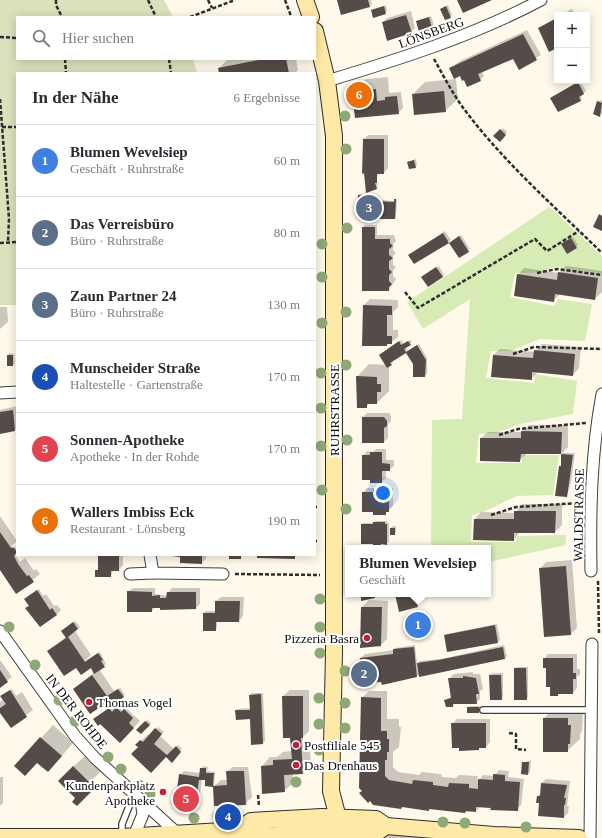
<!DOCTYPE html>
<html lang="de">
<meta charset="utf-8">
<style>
:root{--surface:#fff;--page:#f7f7f7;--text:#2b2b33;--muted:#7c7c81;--line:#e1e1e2;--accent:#b45309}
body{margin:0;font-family:"Times New Roman",serif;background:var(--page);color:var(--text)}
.controls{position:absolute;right:12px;top:12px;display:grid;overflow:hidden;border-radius:0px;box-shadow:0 2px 10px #0003}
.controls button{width:36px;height:36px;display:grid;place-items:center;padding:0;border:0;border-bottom:1px solid var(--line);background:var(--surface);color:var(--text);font:20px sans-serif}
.you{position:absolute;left:383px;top:493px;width:14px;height:14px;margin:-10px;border:3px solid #fff;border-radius:50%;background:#1a73e8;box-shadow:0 0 0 6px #1a73e833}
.badge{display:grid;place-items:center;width:26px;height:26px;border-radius:50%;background:var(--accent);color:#fff;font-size:13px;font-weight:700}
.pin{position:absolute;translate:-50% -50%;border:2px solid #fff;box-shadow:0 1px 4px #0006}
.popup{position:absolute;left:345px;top:545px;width:146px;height:52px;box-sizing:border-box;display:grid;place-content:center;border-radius:0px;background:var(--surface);filter:drop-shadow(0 1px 3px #0005);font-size:13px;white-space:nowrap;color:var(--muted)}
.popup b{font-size:15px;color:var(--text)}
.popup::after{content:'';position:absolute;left:50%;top:100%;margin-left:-8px;border:8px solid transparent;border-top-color:var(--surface)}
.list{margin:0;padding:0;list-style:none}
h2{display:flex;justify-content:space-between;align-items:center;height:52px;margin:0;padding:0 16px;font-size:17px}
h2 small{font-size:13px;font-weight:400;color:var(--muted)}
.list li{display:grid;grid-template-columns:26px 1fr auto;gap:12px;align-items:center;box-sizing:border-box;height:72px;padding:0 16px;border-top:1px solid var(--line)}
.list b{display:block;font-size:15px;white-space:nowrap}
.list p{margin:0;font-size:13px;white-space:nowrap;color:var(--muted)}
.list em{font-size:13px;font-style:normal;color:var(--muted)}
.icon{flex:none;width:22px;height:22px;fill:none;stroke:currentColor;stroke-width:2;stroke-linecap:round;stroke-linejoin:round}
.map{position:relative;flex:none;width:602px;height:838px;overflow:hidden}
.search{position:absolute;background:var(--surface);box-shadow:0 2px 10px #0003;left:16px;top:16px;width:300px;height:44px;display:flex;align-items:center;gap:10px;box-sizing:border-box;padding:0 14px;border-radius:0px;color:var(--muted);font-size:15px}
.panel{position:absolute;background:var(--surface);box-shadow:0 2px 10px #0003;left:16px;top:72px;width:300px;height:484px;border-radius:0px}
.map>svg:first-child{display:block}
.green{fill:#d7ebb4}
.cemetery{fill:#dae1bc}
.shadow{fill:#0003}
.building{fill:#554b48}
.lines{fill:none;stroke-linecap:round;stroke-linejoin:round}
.lane-casing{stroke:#3f3f3f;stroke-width:8}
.street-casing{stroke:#3f3f3f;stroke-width:13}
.secondary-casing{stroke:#2e2e2e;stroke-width:18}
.path{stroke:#2e2e2e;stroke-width:2.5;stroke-dasharray:4 2;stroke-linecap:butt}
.lane{stroke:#fff;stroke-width:5.5}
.street{stroke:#fff;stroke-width:11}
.secondary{stroke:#ffe9a6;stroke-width:16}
.tree{fill:#8fa878}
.poi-dot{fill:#c11f3c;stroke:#fff;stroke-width:1.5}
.labels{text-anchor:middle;stroke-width:4;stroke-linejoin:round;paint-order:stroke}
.street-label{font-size:13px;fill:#0c0c0c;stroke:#fff}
.poi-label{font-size:13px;fill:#0c0c0c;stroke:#fff;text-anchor:start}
</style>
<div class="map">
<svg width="602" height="838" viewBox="0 0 602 838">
<rect width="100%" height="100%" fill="#fff9eb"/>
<path class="green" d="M549 207 602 256V273L556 267 533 273H515L510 297 554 306 558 299 592 304 585 341 540 339 510 351H491L486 378 534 383 535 374 577 381 573 414 520 424 496 433 479 434 476 463H522V455H559L553 495 517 496 483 512 472 515 471 542H516L517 536 566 535V545L488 562V548H431L432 420 462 419 470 299 423 329 407 302Z"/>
<path class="cemetery" d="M0 0H164L173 17H17V59H193L197 73H17V305H0Z"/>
<g class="shadow">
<path d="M338 0H371L372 5 342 14Z"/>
<path d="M386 5 387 11 385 13 372 10Z"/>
<path d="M448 5 452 15 450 17 441 9Z"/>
<path d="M572 9 575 15H561Z"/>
<path d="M411 11 415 28 411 32 383 23 387 18Z"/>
<path d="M431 16 434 25 432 27 417 22Z"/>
<path d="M557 17V47L539 29Z"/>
<path d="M527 30 541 55 519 68 514 58 482 71 484 76 480 80 465 79 450 68 460 61Z"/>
<path d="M231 59H296L298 70 295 73H220L219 68 227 60Z"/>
<path d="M388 77 389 93 401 92 403 108 398 113 353 91 366 79Z"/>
<path d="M456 79 458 99 445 111 413 94 425 82Z"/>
<path d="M580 81 586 91 580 95 582 99 581 100 551 98Z"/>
<path d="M600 100 602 101V113L600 115 598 102Z"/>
<path d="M503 128 507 132 500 140 495 136Z"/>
<path d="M368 135H388V168L384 173H378L376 181 378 187 376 188 363 173 364 139Z"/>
<path d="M416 159 417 165 415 167 408 162Z"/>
<path d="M360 194 378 195V200L395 201 397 198 396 217 394 218 377 214 358 196Z"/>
<path d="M365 225H377V235H394L396 241 393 244V250L396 253 393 256V265L396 267 393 270V276L396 279 389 290 363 227Z"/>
<path d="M445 231 451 240 414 263 409 255Z"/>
<path d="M461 235 470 249 468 251 452 241Z"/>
<path d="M573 237 578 245 568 253 564 242Z"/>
<path d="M439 266 444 275 442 277 424 275Z"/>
<path d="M566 266 602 271V292L595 299 560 294 553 301 518 275 524 268 559 273Z"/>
<path d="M370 299 398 300V307L393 312V330H398V337L387 345 364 305Z"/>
<path d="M0 307H7L8 322 0 329Z"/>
<path d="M401 340 404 344 410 340 412 342 406 347 408 351 419 344 427 358V374L425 376 407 351 392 361 393 362 389 366V391L377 403H369L367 407 357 377 369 364 386 365 380 355Z"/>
<path d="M542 344 581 347 579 368 573 375 538 372 531 379 493 355 500 349 535 352Z"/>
<path d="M10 353 14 354 15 364 13 365 8 355Z"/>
<path d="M17 406V428L15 430 0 433V410Z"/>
<path d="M367 413H389L391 416V421L388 424V438L384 442 363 417Z"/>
<path d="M315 425 316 455 315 456Z"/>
<path d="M529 425H568V447L562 453H575L571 482 567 496 560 467 562 464V453H527L520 460 481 438 488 432H522Z"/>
<path d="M376 449H386V460H394V466L389 470H386V478L381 482 363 456 367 451 373 452Z"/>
<path d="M378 485H390V488H393V506L385 514 363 493 367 488H375Z"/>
<path d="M522 504H562V525L555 532H520L514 540 474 539 475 519 481 512 515 513Z"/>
<path d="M0 516 17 541 11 546 17 548V553L15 554 20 562 25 558 34 571 36 569 40 574 16 593 0 568Z"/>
<path d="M376 521H387V523H389V542L382 543 380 547 374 543 362 524 364 523H374Z"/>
<path d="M393 526H396V532L395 534 391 528Z"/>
<path d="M99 555H123V565L119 570H113L111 576 96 571 98 569Z"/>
<path d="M173 555H206V559L201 563 181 556Z"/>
<path d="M572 560 577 628 570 635 540 569 546 562Z"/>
<path d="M133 588H155V594L168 596V593L172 588H200V604L196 608H155L151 611 128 592Z"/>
<path d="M39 589 43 596 46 594 54 606 57 605 61 610 56 615 26 608 30 605 27 597Z"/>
<path d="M396 594H416L419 605 417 606Z"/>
<path d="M221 597H244L243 616 239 621H217V628L215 630 204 613 206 611H216V601Z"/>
<path d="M369 600 388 601 387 639 381 645 361 647 362 607Z"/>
<path d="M75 621 80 627 75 631 91 655 84 661 100 652 106 664 99 669 114 691 120 688 125 695 123 696 109 699 74 689 95 672 91 667 78 668 48 652 66 637 64 629Z"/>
<path d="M497 624 500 640 498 642 448 651 445 636 447 634Z"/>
<path d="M415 645 417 664 420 661 441 659 504 645 507 656 505 658 420 673 417 676 361 658 365 654 394 650 396 648Z"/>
<path d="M548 654H577V669H580V674L577 677V688L573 693H560L558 695 551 686 544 659Z"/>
<path d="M1 661 12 677 0 686V661Z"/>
<path d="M517 667H528V697L526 699 515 669Z"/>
<path d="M473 672V674H480L483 689 480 691V699L476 703H455L453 706 445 705 447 699 453 696 450 678 454 674Z"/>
<path d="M492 673H503V697L501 699 490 675Z"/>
<path d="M12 689 16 696 22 692 33 710 11 726 0 712V702L3 699V695Z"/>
<path d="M290 690H309V731L303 737V750H310L311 764 303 773H293V783L284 791 262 766 270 757H277L283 752 292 751 283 696Z"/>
<path d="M369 691H387V719H399V727H401L399 747 393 752V767L398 772 419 775 422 772 441 774 442 777 456 778 459 775 478 776 477 780H479L483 775 494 776 499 770 509 771 508 777 524 779 521 805 517 810 480 807 476 811 465 812 430 808 429 810 363 791 360 788V731L362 729V698Z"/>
<path d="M252 693H263L265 741 263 743 251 718 236 711 238 709 251 708 250 695Z"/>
<path d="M118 706 123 711 126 708 140 721 120 742 96 717 112 707 114 711Z"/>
<path d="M470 706H480V711L478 712 468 708Z"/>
<path d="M556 706H580V713H583L582 731 580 734V739L567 751H544V718Z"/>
<path d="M457 719H490V742L486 747H481L478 749 452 724Z"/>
<path d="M147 720 151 723 141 733 138 730Z"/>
<path d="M53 725 73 743 60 758 16 766Z"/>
<path d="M158 727 164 732 160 736 174 749 178 745 182 749 174 760 137 745 148 734 150 736Z"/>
<path d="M86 755 101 771 91 781 96 786 77 805 80 795 73 767Z"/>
<path d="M531 760 530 772 528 774 523 763Z"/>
<path d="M203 766 208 767 207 771 215 772 214 786 221 780H228L227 772 232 767H248L252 797 245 804 215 805 214 786H206V779H202L199 802 195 806 180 775 184 771 200 773Z"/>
<path d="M0 777H3V803L0 806Z"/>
<path d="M546 779 570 781 567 806H569L568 813 564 817 540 802 538 796 541 793 542 783Z"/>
<path d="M376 830 434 834 433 838H369Z"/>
</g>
<g class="building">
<path d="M337 0H368L370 7 341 15Z"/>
<path d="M457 0H492L463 13Z"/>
<path d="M384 6 386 14 373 18 371 10Z"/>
<path d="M446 6 451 18 445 20 440 9Z"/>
<path d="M406 15 412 33 387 41 382 22Z"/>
<path d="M429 17 432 28 419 32 416 21Z"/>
<path d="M557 18V48L549 52 538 28Z"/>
<path d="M523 34 537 60 519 70 513 59 478 74 481 81 467 87 464 80 462 81 460 76 454 79 449 68Z"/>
<path d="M264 59H286L289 73H219L218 68Z"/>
<path d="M578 82 584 94 579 97 581 101 558 112 550 98Z"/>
<path d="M376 89 377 101 385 100V97L397 96 399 114 355 118 352 91Z"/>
<path d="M444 91 446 112 414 115 412 94Z"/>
<path d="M597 101 602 103 600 117 593 114Z"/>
<path d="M500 129 506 135 500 142 493 136Z"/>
<path d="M363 139H384V174H377V183H375L377 189 366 193 364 173 362 174Z"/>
<path d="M414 160 416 168 409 169 407 162Z"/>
<path d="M358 195 377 196 376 201 394 202V199H396L395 219H376V215L357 214Z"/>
<path d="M599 214 602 216V231L593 227Z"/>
<path d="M362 227H375V239H390V243L393 246 389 249V255L393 258 389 261V269L392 272 389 275V281L392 284 389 287V291H362Z"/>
<path d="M443 233 449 243 414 264 408 255Z"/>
<path d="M459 236 469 252 459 258 449 243Z"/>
<path d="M571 238 577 248 567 254 561 244Z"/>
<path d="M436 267 443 277 428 287 421 277Z"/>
<path d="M558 272 598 278 595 300 555 294 554 302 514 296 517 274 557 280Z"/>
<path d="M363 305 392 306V315H387V336H392V344H387V346H362Z"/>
<path d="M399 341 401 345 408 341 411 345 404 349 406 352 417 345 426 360 425 377H413V364L406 353 390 363 392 365 387 368 379 355Z"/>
<path d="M534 350 575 354 573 376 532 372V380L491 377 493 355 533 358Z"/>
<rect x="7" y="355" width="6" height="11"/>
<path d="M356 376 377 377V384H381V392H377V404H367V408H357Z"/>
<path d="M13 410 15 431 0 434V412Z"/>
<path d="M362 417H384L387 421V426L384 428V443H362Z"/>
<path d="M521 431 562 432 561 454H521L520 462 480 461V438H521Z"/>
<path d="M370 452H382V463L390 464V471H382V483H370V480H362V455H370Z"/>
<path d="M561 454 573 455 567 497 555 496 559 466H561Z"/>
<path d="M373 489H386V492H389V512H386V515H373V512H362V492H373Z"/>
<path d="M514 511H556L555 533H514V541L473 540 474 519H514Z"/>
<path d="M373 522H385V524H387V545L381 544 380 548H373V544H361V524H373Z"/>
<rect x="390" y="528" width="5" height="7"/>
<path d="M0 532 11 548H14L17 552 14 556 18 564 27 576 29 575 34 582 16 594 0 570Z"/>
<path d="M98 555H119V571H111V577H95V570H98Z"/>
<path d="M172 555H202V564L180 563V557L172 556Z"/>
<rect x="229" y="555" width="12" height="4"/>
<path d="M257 555H295V559L257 558Z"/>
<path d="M566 566 571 635 544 637 539 568Z"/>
<path d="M37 590 50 610 52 608 57 615 40 627 25 608 29 606 24 599Z"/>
<path d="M127 591 152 592V596L160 595V598H166L167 592H196V609L160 610V608H152V612H127Z"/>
<path d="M361 594H375V598L361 601Z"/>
<path d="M395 594H414L418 607 399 612Z"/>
<path d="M215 601H240L239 622H216V631H203V613H215Z"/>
<path d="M361 607H382L381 646 360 648Z"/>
<path d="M73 622 78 629 68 637 85 662 98 653 103 660 101 661 105 667 94 674 91 668 81 675 76 668 64 676 47 651 66 638 61 631Z"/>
<path d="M495 625 498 643 447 652 444 635Z"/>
<path d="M414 647 417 677 382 685 381 682 361 683 360 658 393 654V649Z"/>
<path d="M503 647 505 659 419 677 417 663 438 660Z"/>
<path d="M543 658H573V673H576V679H573V694H558V696H550V687H546V668H543Z"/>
<path d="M514 668H526L527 700H514Z"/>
<path d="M0 670 8 682 0 688Z"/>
<path d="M92 675 107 696 118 689 124 697 112 705 109 701 90 714 73 689Z"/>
<path d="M489 675H501L502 700H490Z"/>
<path d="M463 676 476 678 479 694H476L477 704H453V707H446L444 700 451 698 448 678H463Z"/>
<path d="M10 690 27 717 11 728 0 713V708L6 704 0 696Z"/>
<path d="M261 694 263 744 251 745 250 719 236 720 235 710H250L249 695Z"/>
<path d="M282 696H303V738H301L303 774 284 775 285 792 262 794 261 766 273 765V760L292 759 290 738H283Z"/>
<path d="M361 697 381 698V731H387V739H389V752H387V760H385V776L389 780 412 784 413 780 433 782V785L448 787 449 783 469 784V788L478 789V779L493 780V774L505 775V781L520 782 518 811 490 810 491 808 476 807V812L466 811 465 813 429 809V811L402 807 401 809 373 805 370 801 368 803 359 793 362 791 359 788Z"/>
<path d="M116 707 121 712 124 709 133 718 129 723 134 728 120 743 100 724 98 726 93 719 109 708 112 712Z"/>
<rect x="467" y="707" width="12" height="6"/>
<path d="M543 718H568V725H571L570 744H568V752H543Z"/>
<path d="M145 721 150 725 141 734 136 730Z"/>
<path d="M451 723H486V748H479V750L459 751V748H452Z"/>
<path d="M155 728 162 734 154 744 167 755 176 746 181 752 172 763 166 757 151 773 131 754 138 747 135 745 140 740 143 742Z"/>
<path d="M40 737 62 756 48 772 37 763 25 776 14 766Z"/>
<path d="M522 762H529L528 775 521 774Z"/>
<path d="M73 766 95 788 77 806 72 802 75 798 58 781Z"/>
<path d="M200 768H206V773H214L213 786 227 785 226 771H244L246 805 214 806 213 787 205 786V780H199L195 807 175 805 179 774 199 777Z"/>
<path d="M541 783 567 785 564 798H566L565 805H564V818L538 816 539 803H536L537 796H540Z"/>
</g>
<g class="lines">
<g class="lane-casing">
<g id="lane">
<path d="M483 710H592"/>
<path d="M122 835V824L134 794"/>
</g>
</g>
<g class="street-casing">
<g id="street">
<path d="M327 81C400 59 473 36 541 0"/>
<path d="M0 393 17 392"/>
<path d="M150 555 153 573 223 574"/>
<path d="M591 571C590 511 591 453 602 394"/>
<path d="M130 574 153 573"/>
<path d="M0 631 75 736 95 758 177 833"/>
<path d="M134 836 143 814 141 801"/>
<path d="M590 838 592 644"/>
</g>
</g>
<g class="secondary-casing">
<g id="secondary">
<path d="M305 0 311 17"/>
<path d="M315 31 327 81 334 136V652L331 791 338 818 337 838"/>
<path d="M239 830 247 836H266L321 832 376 833 386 826"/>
<path d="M0 837H122L239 830 251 821 322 817 376 819 386 826 494 835 579 838"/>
</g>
</g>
<g class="path">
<path d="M56 0V5L62 17"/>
<path d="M148 0 156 17"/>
<path d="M208 0 212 8"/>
<path d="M285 0 291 16"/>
<path d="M190 17 235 0"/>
<path d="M0 37 17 38"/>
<path d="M65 59 66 73"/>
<path d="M169 59 171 73"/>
<path d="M434 59C444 77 454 96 467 113 506 164 556 208 602 253"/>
<path d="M0 99 9 219 8 242"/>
<path d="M2 127H17"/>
<path d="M0 243 17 242"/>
<path d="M537 273 557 269 602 275"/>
<path d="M405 292 418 308 535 239 547 251 579 231"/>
<path d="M513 354 534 347 602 349"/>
<path d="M499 435 518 429 586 423"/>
<path d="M315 507H317"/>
<path d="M491 515 516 507 579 503"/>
<path d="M315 541H317"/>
<path d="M235 574 320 575"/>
<path d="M598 581 599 634"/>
<path d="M509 733 516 734V749L526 750"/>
<path d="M258 795 259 806"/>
</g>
<use href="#lane" class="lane"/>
<use href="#street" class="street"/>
<use href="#secondary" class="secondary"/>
</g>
<g class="tree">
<circle cx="345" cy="116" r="5.5"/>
<circle cx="346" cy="149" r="5.5"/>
<circle cx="347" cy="228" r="5.5"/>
<circle cx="322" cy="244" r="5.5"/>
<circle cx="322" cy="277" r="5.5"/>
<circle cx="346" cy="312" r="5.5"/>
<circle cx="322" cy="323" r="5.5"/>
<circle cx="346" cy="365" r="5.5"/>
<circle cx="321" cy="373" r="5.5"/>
<circle cx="321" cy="408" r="5.5"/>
<circle cx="347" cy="440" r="5.5"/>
<circle cx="321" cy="446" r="5.5"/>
<circle cx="322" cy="490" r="5.5"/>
<circle cx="346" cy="509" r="5.5"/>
<circle cx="320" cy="599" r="5.5"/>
<circle cx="9" cy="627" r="5.5"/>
<circle cx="320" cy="627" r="5.5"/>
<circle cx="320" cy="653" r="5.5"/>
<circle cx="35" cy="665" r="5.5"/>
<circle cx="345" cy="671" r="5.5"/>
<circle cx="319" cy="698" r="5.5"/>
<circle cx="59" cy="700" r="5.5"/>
<circle cx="345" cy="703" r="5.5"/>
<circle cx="75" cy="721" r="5.5"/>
<circle cx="319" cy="724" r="5.5"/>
<circle cx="345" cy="728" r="5.5"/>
<circle cx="319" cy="750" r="5.5"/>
<circle cx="108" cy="757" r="5.5"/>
<circle cx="121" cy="769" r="5.5"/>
<circle cx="296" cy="782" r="5.5"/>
<circle cx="139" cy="785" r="5.5"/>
<circle cx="150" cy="794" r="5.5"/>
<circle cx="218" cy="816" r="5.5"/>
<circle cx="194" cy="818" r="5.5"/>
<circle cx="443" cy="822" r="5.5"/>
<circle cx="465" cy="823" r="5.5"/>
<circle cx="526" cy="827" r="5.5"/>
</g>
<g class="poi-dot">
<circle cx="367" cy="638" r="4"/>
<circle cx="89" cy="702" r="4"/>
<circle cx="296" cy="745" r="4"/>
<circle cx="296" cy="765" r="4"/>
<circle cx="163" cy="792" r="4"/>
</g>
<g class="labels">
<g class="street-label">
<text transform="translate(431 32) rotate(-20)" y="5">LÖNSBERG</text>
<text transform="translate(334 410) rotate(-90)" y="5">RUHRSTRASSE</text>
<text transform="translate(578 515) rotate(-89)" y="5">WALDSTRASSE</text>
<text transform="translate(77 711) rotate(52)" y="5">IN DER ROHDE</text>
</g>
<g class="poi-label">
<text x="359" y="643" text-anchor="end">Pizzeria Basra</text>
<text x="97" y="707">Thomas Vogel</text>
<text x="304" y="750">Postfiliale 545</text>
<text x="304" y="770">Das Drenhaus</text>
<text x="155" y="790" text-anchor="end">Kundenparkplatz<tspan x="155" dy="15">Apotheke</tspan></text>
</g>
</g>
</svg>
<div class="controls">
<button>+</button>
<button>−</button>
</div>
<div class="you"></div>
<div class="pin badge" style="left:418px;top:625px;background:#3f7fe0">1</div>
<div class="popup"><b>Blumen Wevelsiep</b>Geschäft</div>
<div class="pin badge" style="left:364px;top:674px;background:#5c6f8a">2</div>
<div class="pin badge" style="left:369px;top:208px;background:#5c6f8a">3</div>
<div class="pin badge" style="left:228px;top:817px;background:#1a4fb4">4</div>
<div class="pin badge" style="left:186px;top:799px;background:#e0444e">5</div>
<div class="pin badge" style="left:359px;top:95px;background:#e8710a">6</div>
<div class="search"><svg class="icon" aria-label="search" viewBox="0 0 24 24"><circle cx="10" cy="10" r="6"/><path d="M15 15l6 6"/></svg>Hier suchen</div>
<section class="panel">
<h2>In der Nähe<small>6 Ergebnisse</small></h2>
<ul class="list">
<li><span class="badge" style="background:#3f7fe0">1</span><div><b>Blumen Wevelsiep</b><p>Geschäft · Ruhrstraße</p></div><em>60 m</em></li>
<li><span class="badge" style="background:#5c6f8a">2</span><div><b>Das Verreisbüro</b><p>Büro · Ruhrstraße</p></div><em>80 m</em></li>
<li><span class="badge" style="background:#5c6f8a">3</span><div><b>Zaun Partner 24</b><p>Büro · Ruhrstraße</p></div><em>130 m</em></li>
<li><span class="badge" style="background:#1a4fb4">4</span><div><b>Munscheider Straße</b><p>Haltestelle · Gartenstraße</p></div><em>170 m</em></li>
<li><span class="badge" style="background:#e0444e">5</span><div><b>Sonnen-Apotheke</b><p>Apotheke · In der Rohde</p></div><em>170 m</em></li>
<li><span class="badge" style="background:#e8710a">6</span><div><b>Wallers Imbiss Eck</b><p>Restaurant · Lönsberg</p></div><em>190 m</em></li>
</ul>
</section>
</div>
